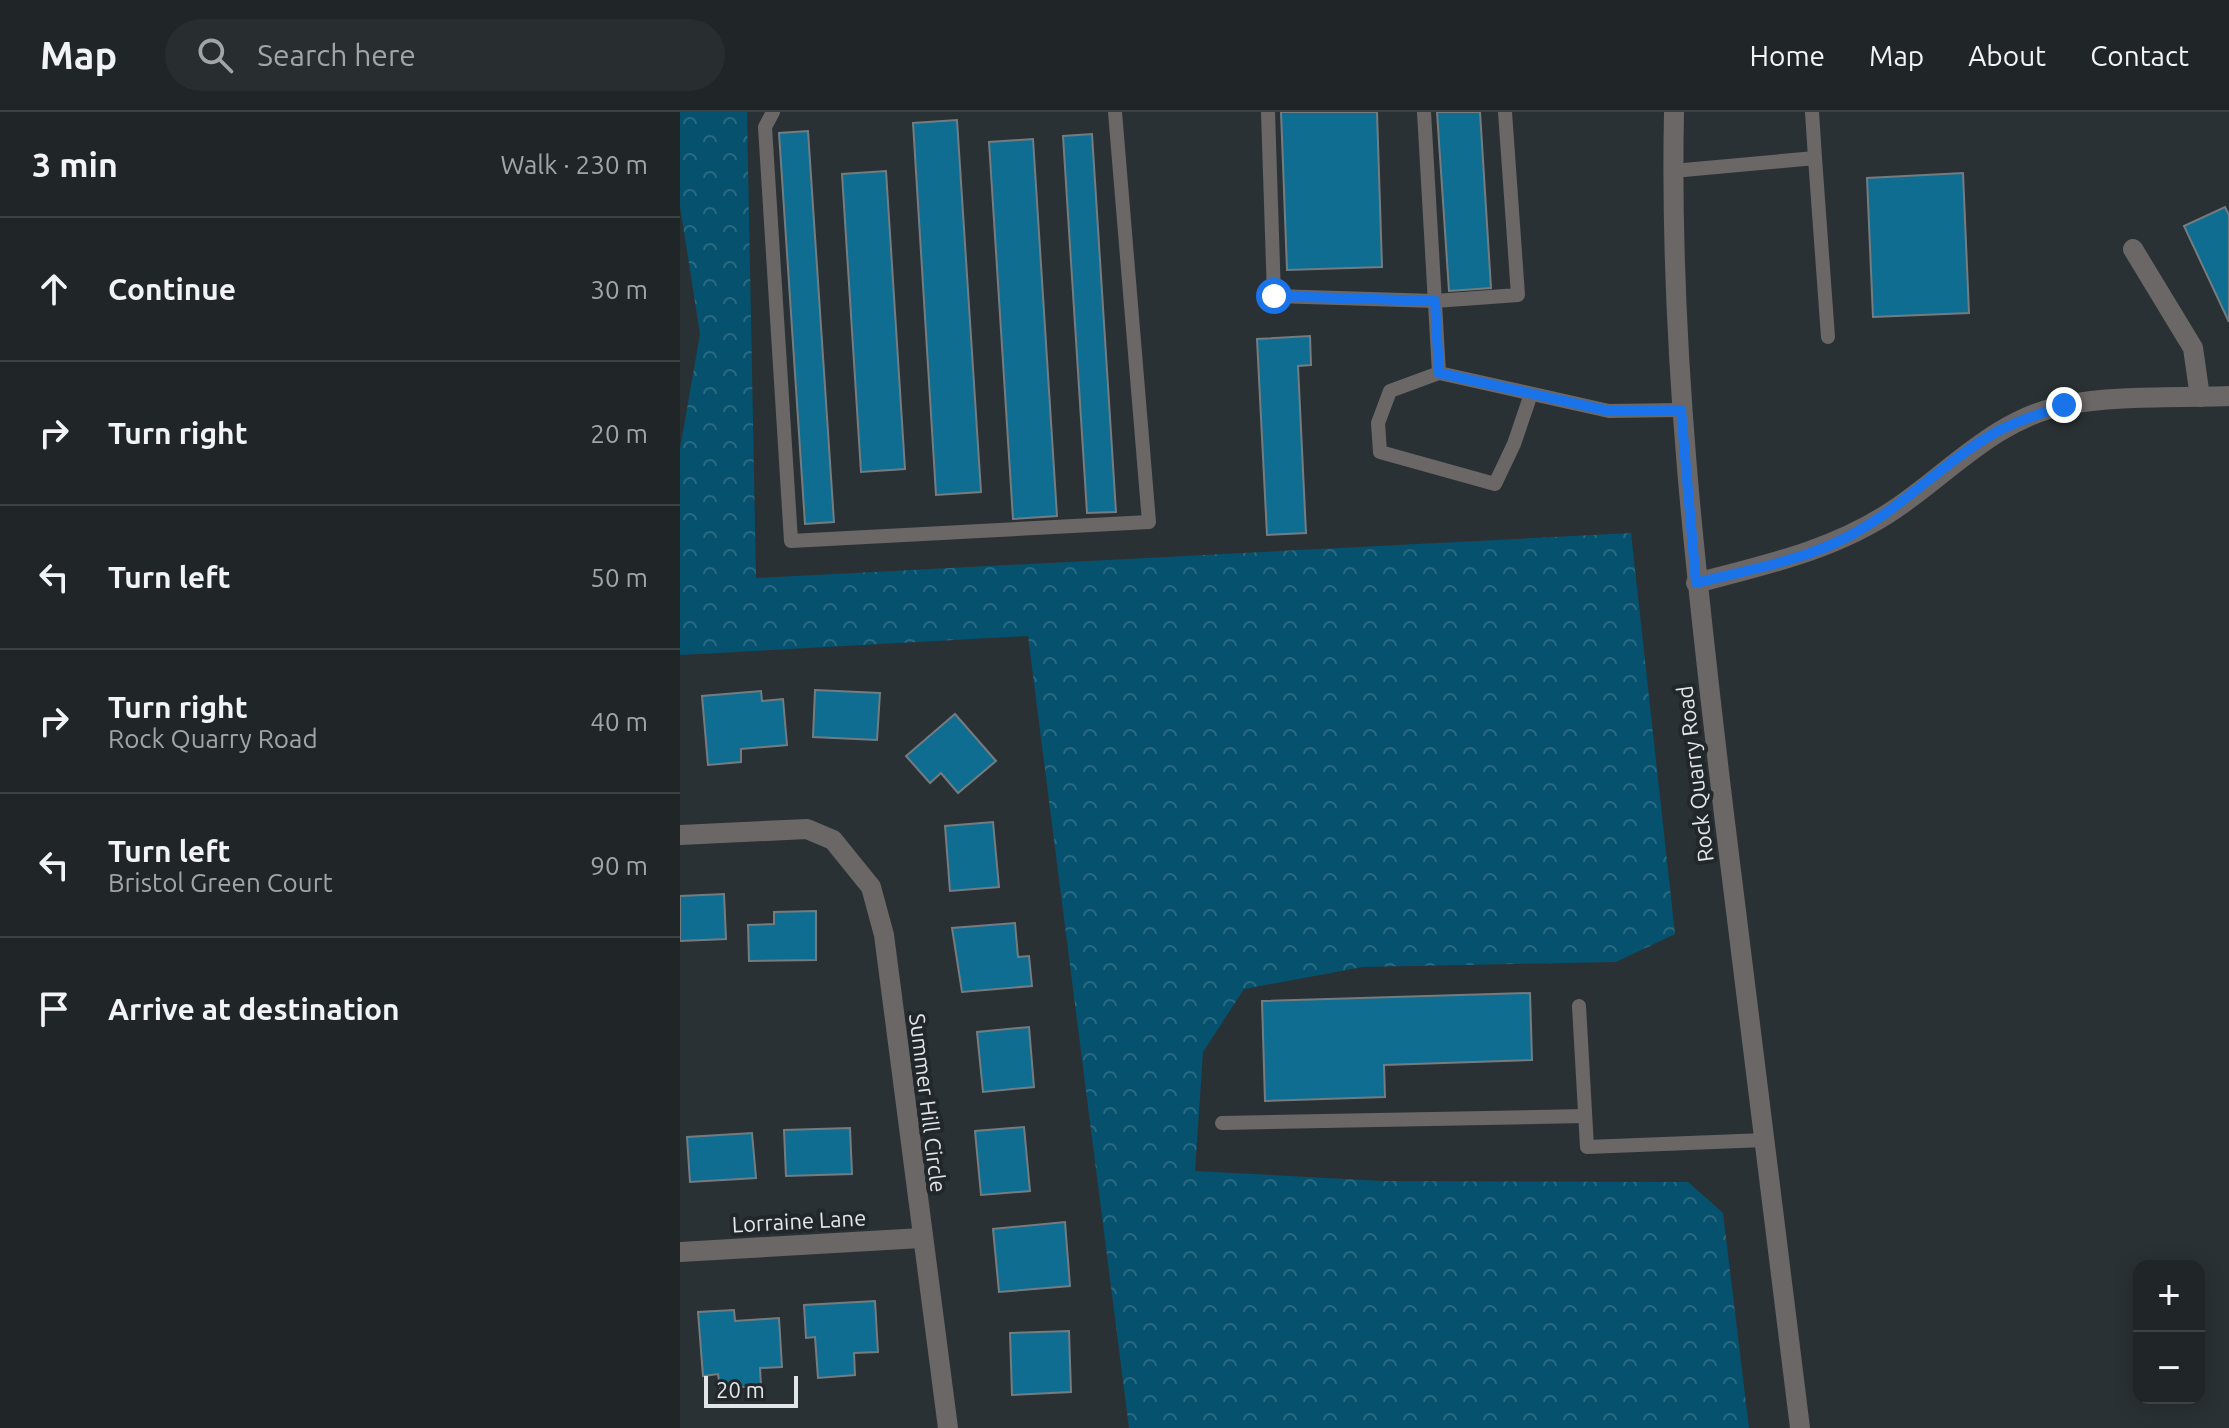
<!DOCTYPE html>
<meta charset="utf-8">
<style>
:root{--surface:#202527;--page:#282d2f;--text:#f1f3f6;--muted:#a2a5a7;--line:#3d4244}
body{margin:0;font-family:Ubuntu,sans-serif;background:var(--page);color:var(--text)}
.controls{position:absolute;right:24px;bottom:24px;display:grid;overflow:hidden;border-radius:16px;box-shadow:0 4px 20px #0003}
.controls button{width:72px;height:72px;display:grid;place-items:center;padding:0;border:0;border-bottom:2px solid var(--line);background:var(--surface);color:var(--text);font:40px sans-serif}
.scale{position:absolute;left:24px;bottom:20px;width:94px;box-sizing:border-box;padding-left:8px;border:4px solid #e2e6e8;border-top:0;font-size:22px;line-height:28px;white-space:nowrap;color:#e2e6e8;-webkit-text-stroke:6px #21272a;paint-order:stroke}
.stop{position:absolute;width:24px;height:24px;margin:-18px;border:6px solid #1a73e8;border-radius:50%;background:#fff}
.stop.end{background:#1a73e8;border-color:#fff;box-shadow:0 2px 8px #0008}
.list{margin:0;padding:0;list-style:none}
h2{display:flex;justify-content:space-between;align-items:center;height:104px;margin:0;padding:0 32px;font-size:34px}
h2 small{font-size:26px;font-weight:400;color:var(--muted)}
.list li{display:grid;grid-template-columns:52px 1fr auto;gap:24px;align-items:center;box-sizing:border-box;height:144px;padding:0 32px;border-top:2px solid var(--line)}
.list b{display:block;font-size:30px;white-space:nowrap}
.list p{margin:0;font-size:26px;white-space:nowrap;color:var(--muted)}
.list em{font-size:26px;font-style:normal;color:var(--muted)}
.icon{flex:none;width:44px;height:44px;fill:none;stroke:currentColor;stroke-width:2;stroke-linecap:round;stroke-linejoin:round}
.map{position:relative;flex:none;width:1549px;height:1316px;overflow:hidden}
header{display:flex;align-items:center;gap:48px;box-sizing:border-box;height:112px;padding:0 40px;background:var(--surface);border-bottom:2px solid var(--line)}
header strong{font-size:38px}
nav{display:flex;gap:44px;margin-inline-start:auto;font-size:28px}
.search{width:560px;height:72px;background:var(--page);display:flex;align-items:center;gap:20px;box-sizing:border-box;padding:0 28px;border-radius:44px;color:var(--muted);font-size:30px}
main{display:flex}
aside{flex:1;background:var(--surface)}
.map>svg:first-child{display:block}
.forest{fill:url(#forest-crowns)}
.building{fill:#0e6d91;stroke:#747c80;stroke-width:2}
.lines{fill:none;stroke-linecap:round;stroke-linejoin:round}
.service{stroke:#6b6767;stroke-width:14}
.minor{stroke:#6b6767;stroke-width:20}
.tertiary{stroke:#6b6767;stroke-width:20}
.route{stroke:#1a73e8;stroke-width:10}
.labels{text-anchor:middle;stroke-width:8;stroke-linejoin:round;paint-order:stroke}
.street-label{font-size:22px;fill:#e2e6e8;stroke:#21272a}
</style>
<header>
<strong>Map</strong>
<div class="search"><svg class="icon" aria-label="search" viewBox="0 0 24 24"><circle cx="10" cy="10" r="6"/><path d="M15 15l6 6"/></svg>Search here</div>
<nav><a>Home</a><a>Map</a><a>About</a><a>Contact</a></nav>
</header>
<main>
<aside>
<h2>3 min<small>Walk · 230 m</small></h2>
<ul class="list">
<li><svg class="icon" aria-label="ahead" viewBox="0 0 24 24"><path d="M12 20V5M6 11l6-6 6 6"/></svg><div><b>Continue</b></div><em>30 m</em></li>
<li><svg class="icon" aria-label="right" viewBox="0 0 24 24"><path d="M7 20v-9h11M14 6l5 5-5 5"/></svg><div><b>Turn right</b></div><em>20 m</em></li>
<li><svg class="icon" aria-label="left" viewBox="0 0 24 24"><path d="M17 20v-9H6M10 6l-5 5 5 5"/></svg><div><b>Turn left</b></div><em>50 m</em></li>
<li><svg class="icon" aria-label="right" viewBox="0 0 24 24"><path d="M7 20v-9h11M14 6l5 5-5 5"/></svg><div><b>Turn right</b><p>Rock Quarry Road</p></div><em>40 m</em></li>
<li><svg class="icon" aria-label="left" viewBox="0 0 24 24"><path d="M17 20v-9H6M10 6l-5 5 5 5"/></svg><div><b>Turn left</b><p>Bristol Green Court</p></div><em>90 m</em></li>
<li><svg class="icon" aria-label="arrive" viewBox="0 0 24 24"><path d="M6 21V4h12l-3 4 3 4H6"/></svg><div><b>Arrive at destination</b></div></li>
</ul>
</aside>
<div class="map">
<svg width="1549" height="1316" viewBox="0 0 1549 1316">
<defs>
<pattern id="forest-crowns" width="20" height="18" patternUnits="userSpaceOnUse" patternTransform="scale(2)"><rect width="20" height="18" fill="#06516d"/><path d="M2 6a3 3 0 1 1 6 0M12 15a3 3 0 1 1 6 0" fill="none" stroke="#2a6a82"/></pattern>
</defs>
<rect width="100%" height="100%" fill="#2a3134"/>
<path class="forest" d="M0 0H67L76 466 951 421 995 822 936 850 683 855 564 877 523 940 515 1059 702 1069 1008 1070 1043 1101 1069 1316H449L348 524 0 543V337L20 222 0 94Z"/>
<g class="building">
<path d="M601 0H697L702 155 607 158Z"/>
<path d="M757 0H800L811 176 769 179Z"/>
<path d="M277 8 301 380 256 383 233 11Z"/>
<path d="M128 19 154 410 125 412 99 21Z"/>
<path d="M412 22 436 400 407 401 383 24Z"/>
<path d="M353 27 377 404 333 407 309 30Z"/>
<path d="M206 59 225 357 181 360 162 62Z"/>
<path d="M1283 61 1289 201 1193 205 1187 66Z"/>
<path d="M1545 95 1549 103V210L1504 114Z"/>
<path d="M630 224 631 253 618 254 626 421 587 423 577 227Z"/>
<path d="M135 578 200 581 197 628 133 625Z"/>
<path d="M81 579 82 589 103 587 107 633 61 637V650L28 653 22 584Z"/>
<path d="M275 602 316 649 278 681 261 661 250 671 226 644Z"/>
<path d="M313 710 319 775 270 779 265 714Z"/>
<path d="M44 782 46 827 0 829V784Z"/>
<path d="M136 799V848L69 849 68 813 94 812V800Z"/>
<path d="M335 811 338 845 349 844 352 874 282 880 272 816Z"/>
<path d="M850 881 852 948 704 953 705 985 585 989 582 889Z"/>
<path d="M349 915 354 975 303 980 297 920Z"/>
<path d="M344 1015 350 1079 301 1083 295 1019Z"/>
<path d="M170 1016 172 1062 106 1064 104 1018Z"/>
<path d="M72 1021 76 1066 10 1070 7 1025Z"/>
<path d="M385 1110 390 1174 319 1180 313 1117Z"/>
<path d="M195 1189 198 1240 174 1241 175 1263 138 1266 135 1225 126 1226 124 1193Z"/>
<path d="M54 1198 55 1209 99 1206 102 1255 80 1256 81 1274 40 1276 38 1262 23 1264 18 1200Z"/>
<path d="M389 1219 391 1280 332 1283 330 1221Z"/>
</g>
<g class="lines">
<g class="service">
<path d="M93 0 85 15 111 429 469 410 435 0"/>
<path d="M588 0 594 184 755 189 838 183 825 0"/>
<path d="M744 0 759 261 929 299 1001 298"/>
<path d="M1132 0 1135 46"/>
<path d="M993 59 1135 46 1148 225"/>
<path d="M759 261 710 279 698 311 700 340 815 372 834 332 851 282"/>
<path d="M899 894 907 1035 1085 1028"/>
<path d="M542 1011 905 1004"/>
</g>
<g class="minor">
<path d="M1453 137 1513 236 1520 285"/>
<path d="M1016 471C1085 453 1155 438 1215 397 1270 360 1315 307 1385 293 1435 283 1497 286 1549 284"/>
<path d="M0 723 127 717 153 728 191 775 204 823 268 1316"/>
<path d="M0 1140 241 1126"/>
</g>
<path class="tertiary" d="M994 0C989 236 1016 468 1044 702 1069 907 1095 1111 1120 1316"/>
</g>
<g class="lines">
<path class="route" d="M594 184 755 189 759 261 929 299 1001 298 1016 471C1066 458 1123 449 1169 424 1224 395 1266 347 1320 318 1340 308 1363 301 1384 293"/>
</g>
<g class="labels">
<g class="street-label">
<text transform="translate(1015 662) rotate(-97)" y="8">Rock Quarry Road</text>
<text transform="translate(248 991) rotate(83)" y="8">Summer Hill Circle</text>
<text transform="translate(119 1109) rotate(-3)" y="8">Lorraine Lane</text>
</g>
</g>
</svg>
<div class="controls">
<button>+</button>
<button>−</button>
</div>
<div class="scale">20 m</div>
<div class="stop" style="left:594px;top:184px"></div>
<div class="stop end" style="left:1384px;top:293px"></div>
</div>
</main>
